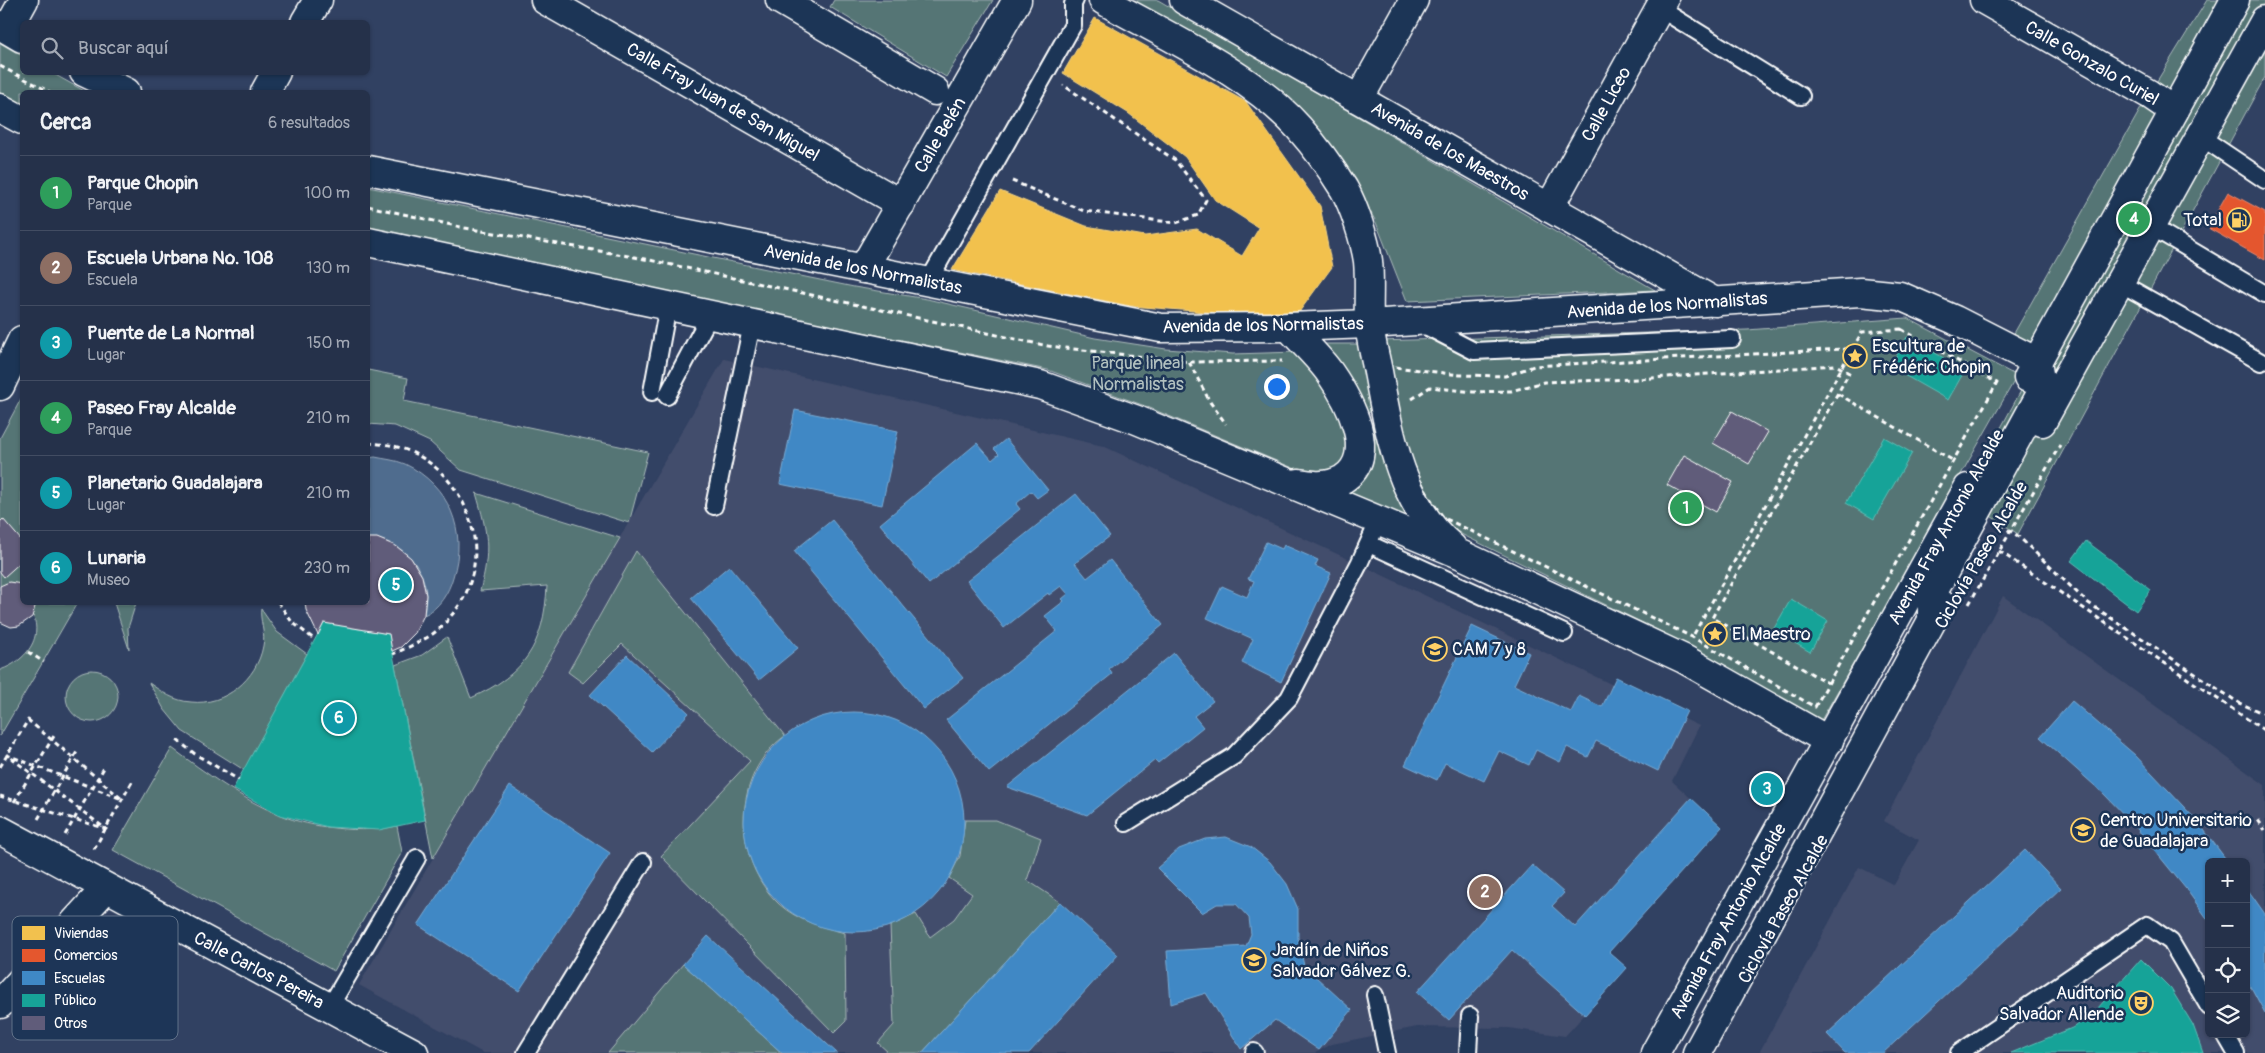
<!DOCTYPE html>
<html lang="es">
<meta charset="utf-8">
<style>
:root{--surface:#25314a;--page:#2d3951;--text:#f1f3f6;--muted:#a3a9b5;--line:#424c62;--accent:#ffd166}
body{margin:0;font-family:Pangolin,sans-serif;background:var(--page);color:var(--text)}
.controls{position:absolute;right:15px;bottom:15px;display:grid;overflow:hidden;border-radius:8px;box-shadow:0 1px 4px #0004}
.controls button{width:45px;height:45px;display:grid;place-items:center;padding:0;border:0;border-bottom:1px solid var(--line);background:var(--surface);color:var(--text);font:25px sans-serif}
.you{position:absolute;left:1276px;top:386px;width:18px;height:18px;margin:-12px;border:4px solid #fff;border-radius:50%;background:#1a73e8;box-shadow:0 0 0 8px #1a73e833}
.badge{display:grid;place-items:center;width:32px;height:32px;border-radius:50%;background:var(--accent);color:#fff;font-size:16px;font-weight:700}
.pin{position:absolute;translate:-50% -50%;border:2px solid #fff;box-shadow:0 1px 5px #0006}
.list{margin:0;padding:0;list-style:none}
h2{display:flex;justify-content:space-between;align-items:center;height:65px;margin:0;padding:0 20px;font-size:21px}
h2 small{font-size:16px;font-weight:400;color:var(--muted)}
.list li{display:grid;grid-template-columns:32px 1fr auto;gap:15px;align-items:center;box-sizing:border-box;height:75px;padding:0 20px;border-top:1px solid var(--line)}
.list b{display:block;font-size:19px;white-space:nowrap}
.list p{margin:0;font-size:16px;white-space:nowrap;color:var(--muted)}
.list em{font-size:16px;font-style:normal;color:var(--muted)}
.icon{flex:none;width:28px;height:28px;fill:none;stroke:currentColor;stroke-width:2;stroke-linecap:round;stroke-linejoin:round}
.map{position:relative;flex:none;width:2265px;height:1053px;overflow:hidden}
.search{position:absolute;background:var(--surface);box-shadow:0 1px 4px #0004;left:20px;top:20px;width:350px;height:55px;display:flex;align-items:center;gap:12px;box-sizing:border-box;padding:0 18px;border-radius:8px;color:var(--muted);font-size:19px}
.panel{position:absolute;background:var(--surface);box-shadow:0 1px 4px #0004;left:20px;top:90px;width:350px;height:515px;border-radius:8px}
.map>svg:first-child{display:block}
.built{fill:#434d6c;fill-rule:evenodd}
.green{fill:#557574;stroke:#aababa}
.water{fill:#4f6c8e;stroke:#95a7bb}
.homes{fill:#f2c14e;stroke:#f6d483}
.shops{fill:#e4572e;stroke:#ec896d}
.schools{fill:#3f88c5;stroke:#79acd6}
.public{fill:#17a398;stroke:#5dbfb7}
.building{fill:#605c7a;stroke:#fff}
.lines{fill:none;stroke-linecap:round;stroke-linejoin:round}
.lane-casing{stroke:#fff;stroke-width:20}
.street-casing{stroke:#fff;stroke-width:31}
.secondary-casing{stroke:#fff;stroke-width:31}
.path{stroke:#fff;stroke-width:3;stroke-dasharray:5 4;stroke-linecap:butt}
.lane{stroke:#1d3557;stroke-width:16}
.street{stroke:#1d3557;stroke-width:28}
.secondary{stroke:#1d3557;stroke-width:28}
.labels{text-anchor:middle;stroke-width:5;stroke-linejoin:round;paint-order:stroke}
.street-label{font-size:18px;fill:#fff;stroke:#1d3557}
.poi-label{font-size:18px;fill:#fff;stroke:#1d3557;text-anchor:start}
.park-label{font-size:18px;fill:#b2c1c0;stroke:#1d3557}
.key{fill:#1d3557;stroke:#617289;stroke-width:1}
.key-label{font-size:14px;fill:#fff}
</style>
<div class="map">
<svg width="2265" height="1053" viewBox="0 0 2265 1053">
<rect width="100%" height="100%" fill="#314162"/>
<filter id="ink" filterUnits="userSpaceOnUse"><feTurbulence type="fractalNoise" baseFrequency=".02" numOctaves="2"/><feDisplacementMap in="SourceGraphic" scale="10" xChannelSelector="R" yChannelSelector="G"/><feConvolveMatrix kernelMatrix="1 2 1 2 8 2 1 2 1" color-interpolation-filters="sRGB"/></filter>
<g filter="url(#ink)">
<g class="built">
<path d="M724 359 1103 446 1359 564 1699 726 1672 781 1722 827 1609 952 1627 968 1565 1036 1509 1028 1417 1027 1332 1044 1315 1053H483L359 985Z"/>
<path d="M2003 596 2265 785V1053H1759L1859 867 1894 885 1919 840 1884 821ZM2209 862H2246V1034H2209Z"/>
</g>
<g class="green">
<path d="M834 0H993L946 77 830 7Z"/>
<path d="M1130 0H1158L1655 290 1407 301 1375 220 1339 157 1283 91Z"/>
<path d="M2207 0H2265V77L2018 534 1963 498 2037 361 2008 344 2149 94Z"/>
<path d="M0 43 22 56V72L52 73 86 92H22V108L0 95Z"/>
<path d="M368 187 854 287 927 299 1095 338 1166 349 1233 354 1298 352 1329 389 1351 440 1344 467 1310 475 1145 406 1048 370 368 231Z"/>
<path d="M1907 318 2017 376 1820 722 1690 646 1463 535 1439 520 1412 474 1379 341 1747 330Z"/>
<path d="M1317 344H1359L1374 411 1362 414Z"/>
<path d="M368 370 408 378 404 401 648 452 629 523 461 470 430 442 395 426 368 424Z"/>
<path d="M22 397V600L20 597 0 590V438Z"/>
<path d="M1379 423 1411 513 1403 523 1341 494C1373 471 1375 465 1366 427Z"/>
<path d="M476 493 620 538 433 858 395 665 422 655 447 637 471 698C525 674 544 645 547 586L480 591C491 549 488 534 476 493Z"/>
<path d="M636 551 785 736C731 774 732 860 779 904 798 921 822 927 845 933L846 1021 834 1033 661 856 750 761 622 644 583 683 568 672Z"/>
<path d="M25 603H77L0 736V670C30 660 49 630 25 603Z"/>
<path d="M114 603H136L128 628 129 649Z"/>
<path d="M261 609 277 632 307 654 244 770 182 731 164 709 149 683C162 692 174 701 191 702 225 706 257 679 263 646 266 634 259 618 261 609Z"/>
<circle cx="92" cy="696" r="26"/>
<path d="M172 748C204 772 243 800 280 815 311 828 364 834 397 826L402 852 334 971 113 850Z"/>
<path d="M965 820H996L1041 838 1027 880 1060 902 922 1053H889L878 1043 894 1025 890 926 916 914 930 937 954 919 972 894 949 878 960 856Z"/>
<path d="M683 964 782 1053H608Z"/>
</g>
<path class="water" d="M375 457C384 459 396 460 405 464 449 485 468 531 453 577 449 592 439 609 424 615 425 609 426 602 426 595 425 564 398 539 368 538V458Z"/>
<path class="homes" d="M1095 18 1246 102 1320 206 1332 267 1294 319 1131 306 952 270 1000 191 1086 226 1145 236 1197 229 1242 256 1259 228 1215 200 1185 157 1128 113 1063 73Z"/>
<path class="shops" d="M2228 192 2265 212V260L2208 228Z"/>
<g class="schools">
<path d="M795 410 898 431 882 505 780 484Z"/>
<path d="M1006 439 1048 490 1037 498 1031 491 1016 504 1020 509 929 584 880 524 977 443 992 460 999 454 994 449Z"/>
<path d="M1076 494 1110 536 1075 563 1087 578 1110 560 1163 625 1109 669 1112 674 989 772 946 720 1057 631 1045 616 1064 601 1062 599 1068 594 1061 586 1049 595 1048 593 1004 628 967 581Z"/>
<path d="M832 520 963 678 924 709 794 551Z"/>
<path d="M1266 542 1282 549 1284 545 1318 560 1315 566 1331 573 1281 682 1242 663 1253 639 1207 618 1222 586 1247 597 1254 581 1248 579Z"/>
<path d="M729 566 798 648 759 680 691 598Z"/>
<path d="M1472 626 1529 653 1514 685 1571 712 1579 696 1602 707 1616 677 1687 711 1658 771 1596 741 1588 757 1567 747 1560 762 1536 750 1529 765 1499 751 1484 781 1445 763 1437 780 1405 765Z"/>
<path d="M1174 653 1213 701 1194 716 1203 727 1158 763 1155 760 1087 815 1007 787Z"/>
<path d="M627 655 689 713 652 752 590 695Z"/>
<path d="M2072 701 2135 755 2168 790 2198 822 2228 862H2209V921L2186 889 2134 825 2103 793 2040 737Z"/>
<circle cx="854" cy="822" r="110"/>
<path d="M510 786 610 853 519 991 418 925Z"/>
<path d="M1691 798 1722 827 1609 952 1627 968 1585 1015 1512 950 1449 1020 1417 992 1532 865 1564 893 1552 906 1575 927Z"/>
<path d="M1226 837 1251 847 1270 862 1287 884 1298 909V938L1304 966 1352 1010 1319 1050 1275 1020 1241 1049 1206 993 1171 1004 1167 951 1246 946 1251 934 1249 918 1236 904H1217L1202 913 1157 868 1179 849 1205 839Z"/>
<path d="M2025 850 2061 888 1883 1053H1845L1827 1034Z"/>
<path d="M2246 887 2265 914V1013L2246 978Z"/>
<path d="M1060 902 1118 955 1029 1053H922Z"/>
<path d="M708 936 837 1053H782L683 964Z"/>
</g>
<g class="public">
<path d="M1907 337 1965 370 1948 400 1890 367Z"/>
<path d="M1884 437 1912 453 1874 519 1846 503Z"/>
<path d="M2086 541 2151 590 2136 611 2071 561Z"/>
<path d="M1791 599 1828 621 1810 652 1773 630Z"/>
<path d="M324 623 389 634 425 820 379 830 328 827 280 815 233 789Z"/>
<path d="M2141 959 2171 989 2193 1025 2203 1053H2011L2072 1028 2090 1017Z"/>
</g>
<g class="building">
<path d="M1732 411 1768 432 1749 464 1713 443Z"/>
<path d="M1684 455 1733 482 1716 512 1667 485Z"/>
<path d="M3 519 22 541V561L4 577 0 572V522Z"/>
<path d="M368 538H377L396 546 411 558 422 576 426 595 424 615 415 633 401 647 392 651 389 634 324 623 318 635 306 610 305 602H368Z"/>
<path d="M9 582 22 584V602L36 603 32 617 19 626 11 627 0 622V586Z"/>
</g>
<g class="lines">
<g class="lane-casing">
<g id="lane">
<path d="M1659 8 1801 96"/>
<path d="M2201 137 2265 180"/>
<path d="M2152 227 2265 294"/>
<path d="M928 282 1073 25V4L1075 0"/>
<path d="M2120 283 2261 362"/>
<path d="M1420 323 1474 351 1732 339"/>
<path d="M652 392 668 306"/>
<path d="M667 396 710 315"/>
<path d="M714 506 752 324"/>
<path d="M1369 544 1564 633"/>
<path d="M1126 823 1234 756 1289 698 1359 564 1378 522"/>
<path d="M1375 995 1387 1053"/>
<path d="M329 1008 417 858"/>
<path d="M2225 1034 2236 1053"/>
<path d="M1254 1052 1255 1053"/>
<path d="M526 1053 643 862"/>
<path d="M1468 1053 1470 1016"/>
<path d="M1959 1053 2147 925 2171 942 2209 1007"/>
</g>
</g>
<g class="street-casing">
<g id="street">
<path d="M545 0 901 204"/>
<path d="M780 0 935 91"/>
<path d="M1984 0 2149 94 2174 111"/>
<path d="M305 22 318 0"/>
<path d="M8 29 24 0"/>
<path d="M265 92 276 72"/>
<path d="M1359 99 1414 0"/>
<path d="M1549 208 1664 0"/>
<path d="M863 269 1017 0"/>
<path d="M0 386 22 340"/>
<path d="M0 830 414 1053"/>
<path d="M0 1004 106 888"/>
</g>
</g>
<g class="secondary-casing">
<g id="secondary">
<path d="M1103 0C1166 36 1251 74 1299 128 1315 146 1331 168 1344 189 1354 206 1365 241 1368 261 1370 281 1368 301 1369 321 1370 340 1376 359 1379 377 1390 438 1402 506 1452 547"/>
<path d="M1184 0 1715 302"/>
<path d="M0 25 22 38"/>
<path d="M84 72 126 92"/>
<path d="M0 108 22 120"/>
<path d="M368 170 1161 328 1289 327 1369 324 1860 292 1900 296 1955 320 2037 362 2042 392 1932 594V619"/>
<path d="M368 242 1040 385 1137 420 1462 555 1684 659 1829 741"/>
<path d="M1289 327C1302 342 1319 357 1330 373 1348 399 1380 456 1343 479 1337 482 1329 485 1321 485 1314 486 1306 484 1298 483"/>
<path d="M2028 378 2235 0"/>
<path d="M2042 422 2265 20"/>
<path d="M1655 1053 1968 488"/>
<path d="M1697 1053 1941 604"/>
</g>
</g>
<g class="path">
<path d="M0 66 50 92"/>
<path d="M1012 181 1084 211 1176 223 1198 215 1206 200 1175 160 1063 85"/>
<path d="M368 206 465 228 640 258 1048 346 1189 362 1282 361"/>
<path d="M1901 329 1997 383 1815 707 1692 637 1444 518C1409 474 1398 419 1387 366L1460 375 1505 376 1534 366 1845 349 1853 348 1862 332Z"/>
<path d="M1189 362 1210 402 1226 424"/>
<path d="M1838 394 1954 461"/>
<path d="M1412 399 1430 387 1473 392 1511 391 1544 382 1638 379 1836 365 1849 373 1712 618 1828 683"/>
<path d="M368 443C376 444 386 444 394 446 454 461 491 530 468 588 465 598 457 609 450 617 437 636 413 645 393 654"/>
<path d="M2000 525 2018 536 2087 602 2239 703 2265 714"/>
<path d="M1999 551 2265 731"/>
<path d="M278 602 292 622 315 640"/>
<path d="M1969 604 2060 445"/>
<path d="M1694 634 1852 349"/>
<path d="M28 652 44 662"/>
<path d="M177 740 195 754 239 780"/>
<path d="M0 767 28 720 122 799 7 755 106 829 0 796"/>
<path d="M14 802 54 736"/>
<path d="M38 819 78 750"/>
<path d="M2258 820 2265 830"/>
<path d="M65 835 105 766"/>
<path d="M94 849 132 782"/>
</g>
<use href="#lane" class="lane"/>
<use href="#street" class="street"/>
<use href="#secondary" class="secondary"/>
</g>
</g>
<defs>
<g id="fuel-ring" transform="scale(1.25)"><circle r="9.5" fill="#1d3557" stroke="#ffd166" stroke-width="1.5"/><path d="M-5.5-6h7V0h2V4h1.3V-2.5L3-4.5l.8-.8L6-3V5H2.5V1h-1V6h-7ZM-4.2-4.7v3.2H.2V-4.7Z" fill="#ffd166"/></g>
<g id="sight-ring" transform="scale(1.25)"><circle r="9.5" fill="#1d3557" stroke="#ffd166" stroke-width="1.5"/><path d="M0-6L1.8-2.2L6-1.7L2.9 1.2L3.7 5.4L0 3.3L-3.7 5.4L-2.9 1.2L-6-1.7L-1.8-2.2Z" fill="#ffd166"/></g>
<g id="school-ring" transform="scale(1.25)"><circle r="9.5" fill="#1d3557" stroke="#ffd166" stroke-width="1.5"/><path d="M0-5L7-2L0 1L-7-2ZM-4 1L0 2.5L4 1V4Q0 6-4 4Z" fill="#ffd166"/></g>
<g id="university-ring" transform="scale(1.25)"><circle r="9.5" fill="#1d3557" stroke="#ffd166" stroke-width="1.5"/><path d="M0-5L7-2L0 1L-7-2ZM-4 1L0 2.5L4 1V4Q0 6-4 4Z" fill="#ffd166"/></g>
<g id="theatre-ring" transform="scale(1.25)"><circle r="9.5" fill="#1d3557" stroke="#ffd166" stroke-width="1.5"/><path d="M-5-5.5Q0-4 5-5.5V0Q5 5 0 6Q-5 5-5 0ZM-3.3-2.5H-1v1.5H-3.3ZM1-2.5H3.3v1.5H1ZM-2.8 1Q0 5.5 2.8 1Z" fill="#ffd166"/></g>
</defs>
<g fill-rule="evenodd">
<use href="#fuel-ring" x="2239" y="220"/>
<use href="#sight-ring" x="1855" y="356"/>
<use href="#sight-ring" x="1715" y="634"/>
<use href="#school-ring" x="1435" y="649"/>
<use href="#university-ring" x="2083" y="830"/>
<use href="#school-ring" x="1254" y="960"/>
<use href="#theatre-ring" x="2141" y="1003"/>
</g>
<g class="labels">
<g class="street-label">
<text transform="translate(2092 63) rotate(30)" y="6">Calle Gonzalo Curiel</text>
<text transform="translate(723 102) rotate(30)" y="6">Calle Fray Juan de San Miguel</text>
<text transform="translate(1606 104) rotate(-61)" y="6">Calle Liceo</text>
<text transform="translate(940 135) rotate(-60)" y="6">Calle Belén</text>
<text transform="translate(1450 151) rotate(30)" y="6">Avenida de los Maestros</text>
<text transform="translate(863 269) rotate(11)" y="6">Avenida de los Normalistas</text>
<text transform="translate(1667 305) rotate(-4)" y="6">Avenida de los Normalistas</text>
<text transform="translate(1263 325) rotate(-1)" y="6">Avenida de los Normalistas</text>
<text transform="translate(1946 527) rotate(-61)" y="6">Avenida Fray Antonio Alcalde</text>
<text transform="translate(1981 555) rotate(-60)" y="6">Ciclovía Paseo Alcalde</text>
<text transform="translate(1783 909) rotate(-61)" y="6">Ciclovía Paseo Alcalde</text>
<text transform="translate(1728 921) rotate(-61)" y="6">Avenida Fray Antonio Alcalde</text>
<text transform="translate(259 970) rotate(28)" y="6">Calle Carlos Pereira</text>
</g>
<g class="poi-label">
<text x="2222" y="226" text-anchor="end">Total</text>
<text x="1872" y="352">Escultura de<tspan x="1872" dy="21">Frédéric Chopin</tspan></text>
<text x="1732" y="640">El Maestro</text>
<text x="1452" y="655">CAM 7 y 8</text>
<text x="2100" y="826">Centro Universitario<tspan x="2100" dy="21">de Guadalajara</tspan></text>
<text x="1272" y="956">Jardín de Niños<tspan x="1272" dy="21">Salvador Gálvez G.</tspan></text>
<text x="2124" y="999" text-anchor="end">Auditorio<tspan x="2124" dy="21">Salvador Allende</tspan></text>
</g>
<g class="park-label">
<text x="1138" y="369">Parque lineal<tspan x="1138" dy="21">Normalistas</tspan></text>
</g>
</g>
<rect x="12" y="916" width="166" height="124" rx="8" class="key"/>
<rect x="22" y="926" width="23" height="14" fill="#f2c14e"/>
<rect x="22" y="949" width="23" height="13" fill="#e4572e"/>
<rect x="22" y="971" width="23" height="14" fill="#3f88c5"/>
<rect x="22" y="994" width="23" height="13" fill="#17a398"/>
<rect x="22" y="1016" width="23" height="14" fill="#605c7a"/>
<g class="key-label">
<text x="54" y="938">Viviendas</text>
<text x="54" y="960">Comercios</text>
<text x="54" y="983">Escuelas</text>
<text x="54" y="1005">Público</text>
<text x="54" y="1028">Otros</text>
</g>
</svg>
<div class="controls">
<button>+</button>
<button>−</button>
<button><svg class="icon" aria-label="locate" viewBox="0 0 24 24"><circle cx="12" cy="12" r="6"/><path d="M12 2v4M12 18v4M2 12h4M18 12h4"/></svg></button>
<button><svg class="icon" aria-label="layers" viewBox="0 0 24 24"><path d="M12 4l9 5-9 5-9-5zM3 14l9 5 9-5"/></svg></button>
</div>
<div class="you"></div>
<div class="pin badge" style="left:1686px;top:508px;background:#2e9e5b">1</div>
<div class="pin badge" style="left:1485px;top:892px;background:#8d6e63">2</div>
<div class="pin badge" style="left:1767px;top:789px;background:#0f9aa8">3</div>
<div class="pin badge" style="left:2134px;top:219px;background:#2e9e5b">4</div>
<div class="pin badge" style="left:396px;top:585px;background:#0f9aa8">5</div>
<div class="pin badge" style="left:339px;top:718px;background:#0f9aa8">6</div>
<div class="search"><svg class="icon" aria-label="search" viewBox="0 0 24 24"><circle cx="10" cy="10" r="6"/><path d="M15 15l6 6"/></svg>Buscar aquí</div>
<section class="panel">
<h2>Cerca<small>6 resultados</small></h2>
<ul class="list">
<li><span class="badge" style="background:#2e9e5b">1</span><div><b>Parque Chopin</b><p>Parque</p></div><em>100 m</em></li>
<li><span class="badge" style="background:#8d6e63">2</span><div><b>Escuela Urbana No. 108</b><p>Escuela</p></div><em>130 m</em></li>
<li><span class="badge" style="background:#0f9aa8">3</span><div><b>Puente de La Normal</b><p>Lugar</p></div><em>150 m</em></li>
<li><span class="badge" style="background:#2e9e5b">4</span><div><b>Paseo Fray Alcalde</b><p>Parque</p></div><em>210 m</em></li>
<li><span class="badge" style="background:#0f9aa8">5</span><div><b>Planetario Guadalajara</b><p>Lugar</p></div><em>210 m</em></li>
<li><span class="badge" style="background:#0f9aa8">6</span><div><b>Lunaria</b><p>Museo</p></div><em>230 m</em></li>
</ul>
</section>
</div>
